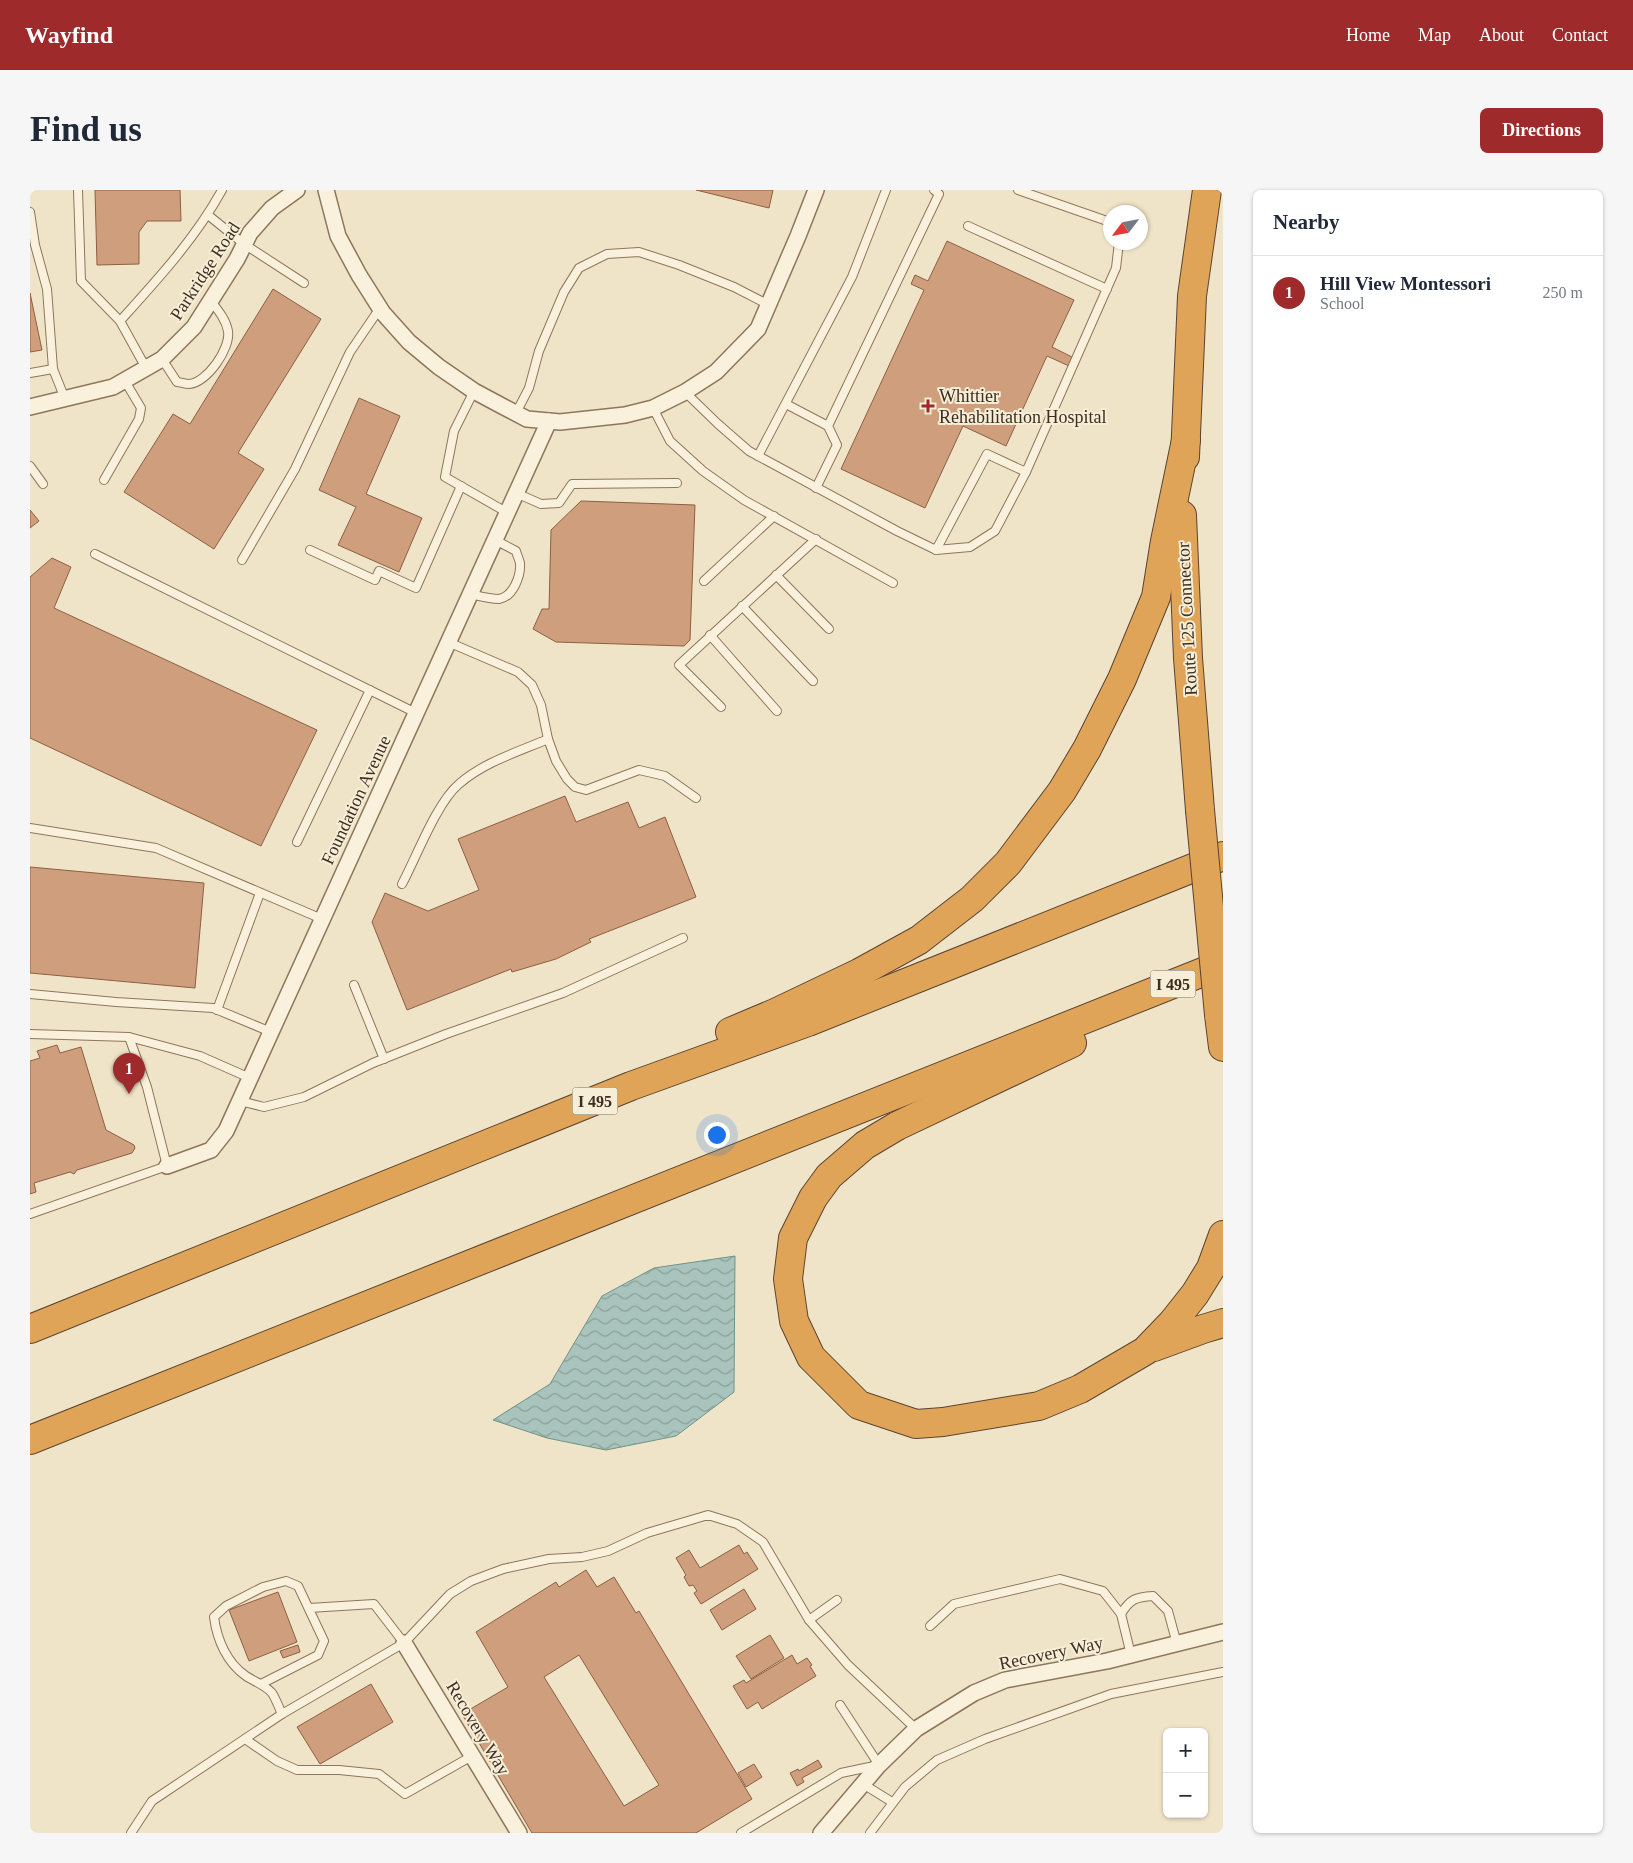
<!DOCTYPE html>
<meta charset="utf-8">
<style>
:root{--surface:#fff;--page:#f6f6f7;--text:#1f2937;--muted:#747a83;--line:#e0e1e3;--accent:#9e2a2b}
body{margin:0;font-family:Georgia,serif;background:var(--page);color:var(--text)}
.controls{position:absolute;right:15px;bottom:15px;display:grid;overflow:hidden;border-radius:8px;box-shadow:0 1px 4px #0004}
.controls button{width:45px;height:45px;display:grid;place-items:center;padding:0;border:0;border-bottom:1px solid var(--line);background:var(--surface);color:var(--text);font:25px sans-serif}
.compass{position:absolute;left:1073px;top:15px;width:45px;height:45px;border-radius:50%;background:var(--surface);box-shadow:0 1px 4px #0004;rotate:238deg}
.you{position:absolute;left:686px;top:944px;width:18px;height:18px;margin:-12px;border:4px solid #fff;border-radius:50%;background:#1a73e8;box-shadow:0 0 0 8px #1a73e833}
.badge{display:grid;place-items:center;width:32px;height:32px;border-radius:50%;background:var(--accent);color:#fff;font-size:16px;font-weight:700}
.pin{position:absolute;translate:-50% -41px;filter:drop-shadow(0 1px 2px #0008)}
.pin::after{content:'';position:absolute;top:26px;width:18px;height:15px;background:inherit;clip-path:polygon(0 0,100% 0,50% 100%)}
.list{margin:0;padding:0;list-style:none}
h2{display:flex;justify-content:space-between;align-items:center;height:65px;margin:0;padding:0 20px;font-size:21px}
h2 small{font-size:16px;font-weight:400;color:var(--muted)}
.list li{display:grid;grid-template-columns:32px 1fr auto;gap:15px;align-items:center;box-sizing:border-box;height:75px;padding:0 20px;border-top:1px solid var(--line)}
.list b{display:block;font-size:19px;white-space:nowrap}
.list p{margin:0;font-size:16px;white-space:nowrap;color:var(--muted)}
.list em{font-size:16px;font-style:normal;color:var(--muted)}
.map{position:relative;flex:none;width:1193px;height:1643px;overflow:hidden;border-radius:8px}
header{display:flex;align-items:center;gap:30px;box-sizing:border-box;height:70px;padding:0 25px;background:var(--accent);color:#fff}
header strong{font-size:24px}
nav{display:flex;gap:28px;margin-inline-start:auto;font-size:18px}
.intro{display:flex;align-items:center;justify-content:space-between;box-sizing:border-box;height:120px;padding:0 30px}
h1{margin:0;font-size:35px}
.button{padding:12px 22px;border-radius:8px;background:var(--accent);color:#fff;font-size:18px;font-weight:700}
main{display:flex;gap:30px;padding:0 30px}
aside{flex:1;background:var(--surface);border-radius:8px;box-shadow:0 1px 4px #0004}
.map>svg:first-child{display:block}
.water{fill:url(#water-waves);stroke:#6f938a}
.building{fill:#cf9f7d;stroke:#8d5f41;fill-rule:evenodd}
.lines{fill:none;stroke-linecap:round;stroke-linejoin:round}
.lane-casing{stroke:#8d765c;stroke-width:10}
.street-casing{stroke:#8d765c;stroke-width:18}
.highway-casing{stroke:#5b4430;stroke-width:30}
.lane{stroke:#faf1dc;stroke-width:8}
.street{stroke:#faf1dc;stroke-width:15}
.highway{stroke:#e0a458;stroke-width:28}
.highway-bridge-casing{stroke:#5b4430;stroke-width:30;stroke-linecap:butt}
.highway-bridge{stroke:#e0a458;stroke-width:28}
.poi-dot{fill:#9e2a2b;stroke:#f7eed8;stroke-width:2}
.labels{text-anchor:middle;stroke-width:4;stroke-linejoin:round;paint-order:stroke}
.shield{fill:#f7eed8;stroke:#756857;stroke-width:1}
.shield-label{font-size:16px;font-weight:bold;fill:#3d2e20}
.street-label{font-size:18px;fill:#3d2e20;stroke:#f7eed8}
.poi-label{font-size:18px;fill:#3d2e20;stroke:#f7eed8;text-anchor:start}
</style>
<header>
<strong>Wayfind</strong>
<nav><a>Home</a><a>Map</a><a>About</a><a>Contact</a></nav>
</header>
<div class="intro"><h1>Find us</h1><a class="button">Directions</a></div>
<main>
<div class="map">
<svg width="1193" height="1643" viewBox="0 0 1193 1643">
<defs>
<pattern id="water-waves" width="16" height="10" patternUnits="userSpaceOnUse" patternTransform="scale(1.25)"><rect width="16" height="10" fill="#a9c4bc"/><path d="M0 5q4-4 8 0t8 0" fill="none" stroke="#8ba098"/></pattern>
</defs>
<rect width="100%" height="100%" fill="#f0e4c8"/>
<path class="water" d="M705 1066 704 1202 646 1246 576 1260 517 1248 463 1230 520 1194 572 1106 624 1078Z"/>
<g class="building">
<path d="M65 0H150L151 31H117L109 42V74L67 75Z"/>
<path d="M666 0H743L739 18Z"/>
<path d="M917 51 1044 110 1022 157 1044 168 1039 176 1017 166 976 256 933 236 895 318 811 279 894 100 881 94 885 85 898 91Z"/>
<path d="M243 99 291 129 208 263 234 279 184 359 94 302 143 224 160 234Z"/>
<path d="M0 103 12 160 0 162Z"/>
<path d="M329 208 370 226 336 304 392 328 369 382 308 355 326 317 289 300Z"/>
<path d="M551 311 665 315 660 450 654 456 526 452 503 439 512 419H519L521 340Z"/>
<path d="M0 320 9 331 0 338Z"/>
<path d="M22 368 41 377 24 418 287 540 231 656 0 548V387Z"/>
<path d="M535 606 546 632 598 612 609 638 635 627 666 707 559 749 561 752 526 769 482 782 481 779 377 820 342 732 355 703 398 721 449 700 428 649Z"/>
<path d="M0 677 174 693 165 798 0 783Z"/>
<path d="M27 855 30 863 51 857 76 940 104 955 105 958 102 963 47 980 44 984 40 982 4 993 6 1002 0 1004V871L10 868 7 861Z"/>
<path d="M709 1355 714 1364 717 1362 728 1379 671 1414 664 1403 667 1401 663 1395 659 1396 654 1387 656 1385 646 1368 659 1360 670 1378Z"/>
<path d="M556 1380 567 1397 584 1387 606 1423 609 1421 722 1609 666 1643H502L432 1524 478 1497 446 1442 526 1392 529 1397ZM549 1465 629 1595 594 1616 514 1487Z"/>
<path d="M714 1399 726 1419 692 1440 680 1420Z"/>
<path d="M248 1402 267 1452 219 1471 199 1420Z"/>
<path d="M740 1445 754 1468 721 1489 706 1466Z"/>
<path d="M268 1455 270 1462 253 1468 250 1461Z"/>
<path d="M762 1465 767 1474 777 1468 782 1475 780 1476 786 1486 732 1519 728 1512 717 1519 703 1496 714 1490 716 1493Z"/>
<path d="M341 1494 363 1532 290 1574 267 1537Z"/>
<path d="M788 1570 792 1577 772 1588 774 1592 767 1596 760 1583 768 1579 769 1581Z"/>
<path d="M724 1574 732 1587 716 1597 708 1583Z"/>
</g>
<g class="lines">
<g class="lane-casing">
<g id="lane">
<path d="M48 0 51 91 90 131 116 178"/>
<path d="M988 0 1080 32"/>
<path d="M0 22 5 55 17 99 23 179 35 209"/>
<path d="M178 25 214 54 274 93"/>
<path d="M938 36 1077 99"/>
<path d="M90 131C127 90 165 49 192 0"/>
<path d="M132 169 147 192C150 192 155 194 159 194 177 193 201 158 198 141 196 129 187 119 180 110"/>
<path d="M0 183 23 179"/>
<path d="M444 201 424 241 415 287 478 323"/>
<path d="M655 202 688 234 719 261 867 341 906 360 957 264 996 282"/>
<path d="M756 214 798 236"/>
<path d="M623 218 640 251 673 281 714 310 863 393"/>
<path d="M486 223 499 198 509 161 534 102 549 78 577 64 609 62 649 75 704 97 739 115"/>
<path d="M728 266 822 87 856 0"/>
<path d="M0 276 13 294"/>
<path d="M74 290 109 229 111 218 95 191"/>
<path d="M786 298 807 255 798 236 909 4 904 0"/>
<path d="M486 303 511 314 529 313 542 294 647 293"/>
<path d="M280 360 345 390 349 381 386 398 431 296"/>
<path d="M906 360 940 357 965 341 996 282 1086 78 1089 52"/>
<path d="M65 364 386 523"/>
<path d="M212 370 265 279 320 162 350 118"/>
<path d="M746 385 799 439"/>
<path d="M674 391 744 326"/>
<path d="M440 404C449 406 460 409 469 409 483 407 491 386 490 373 489 369 487 365 486 361L465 350"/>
<path d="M712 416 783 491"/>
<path d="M680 445 747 521"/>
<path d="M418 452 488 482 502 495 511 515 518 549 526 571 537 589 545 597 556 600 609 580 635 586 666 608"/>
<path d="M691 517 649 475 786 349"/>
<path d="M0 638 126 658 292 729"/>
<path d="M267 652 340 500"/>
<path d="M372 694C386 668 407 612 429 594 454 572 488 562 518 549"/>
<path d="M324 795 354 869"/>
<path d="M0 804 86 812 183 818 241 842"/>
<path d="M187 820 230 703"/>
<path d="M0 844 99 847 170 866 220 888"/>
<path d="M210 911 234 917 274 907 343 873 416 844 533 803 653 748"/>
<path d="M0 1024 137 976 117 897 99 847"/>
<path d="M279 1418 344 1414 374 1453"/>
<path d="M1091 1424C1100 1409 1106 1407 1123 1406L1138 1421 1147 1454"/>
<path d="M779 1430 807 1410"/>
<path d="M900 1436 924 1414 1030 1389 1073 1401 1091 1424 1101 1465"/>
<path d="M231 1494 288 1465 294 1451 268 1396 256 1391 233 1397 196 1416 184 1427C187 1450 197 1473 216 1486 225 1492 235 1495 242 1503 246 1509 249 1518 252 1524"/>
<path d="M215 1549 247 1571 267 1580H309L349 1584 375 1604 442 1566"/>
<path d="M833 1594 862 1612"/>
<path d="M101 1643 122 1611 252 1524 374 1453 420 1404 441 1391 473 1379 519 1369 552 1367 578 1361 617 1343 678 1325 707 1334 733 1352 779 1430 818 1475 886 1539"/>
<path d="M711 1643 811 1583 849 1575 810 1515"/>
<path d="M840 1643 875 1597 907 1570 955 1549 1081 1504 1193 1482"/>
</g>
</g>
<g class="street-casing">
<g id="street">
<path d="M296 0 308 46 329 85 353 123 379 152 409 177 444 201 472 216 497 229 530 232 595 225 623 218 655 202 686 182 728 139 768 46 786 0"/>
<path d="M0 217 83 197 132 169 164 137 207 69 220 43 242 18 267 0"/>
<path d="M137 976 181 960 196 941 519 231"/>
<path d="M374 1453 489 1643"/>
<path d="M791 1643 849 1575 886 1539 944 1503 975 1490 1077 1471 1193 1442"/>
</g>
</g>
<g class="highway-casing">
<g id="highway">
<path d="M1155 267 1162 106 1177 0"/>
<path d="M1152 325 1158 468 1170 620"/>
<path d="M1189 825 1193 857"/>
<path d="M700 842 745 823 829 783 889 750 942 709 978 673 1032 601 1057 559 1092 489 1126 407 1135 351 1156 250"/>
<path d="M1042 853 867 936 835 955 799 986 783 1008 763 1048 758 1089 764 1131 781 1167 829 1215 886 1234 913 1232 1009 1216 1050 1199 1115 1161 1142 1133 1165 1104 1181 1078 1193 1045"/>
<path d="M0 1139 601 896 778 832 1193 666"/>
<path d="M1124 1157 1173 1139 1193 1133"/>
<path d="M0 1250 1193 774"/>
</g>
</g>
<use href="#lane" class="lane"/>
<use href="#street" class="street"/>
<use href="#highway" class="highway"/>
<g class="highway-bridge-casing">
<path id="highway-bridge" d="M1170 620 1189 825"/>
</g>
<use href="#highway-bridge" class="highway-bridge"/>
</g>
<path class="poi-dot" d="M895.5 208.5h5v5h5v5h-5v5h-5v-5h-5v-5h5z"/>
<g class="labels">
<g class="shield">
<rect x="1120.5" y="780.5" width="45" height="27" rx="4"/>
<rect x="542.5" y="897.5" width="45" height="27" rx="4"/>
</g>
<g class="shield-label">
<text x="1143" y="800">I 495</text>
<text x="565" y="917">I 495</text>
</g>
<g class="street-label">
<text transform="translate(175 81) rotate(-57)" y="6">Parkridge Road</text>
<text transform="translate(1157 429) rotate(-93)" y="6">Route 125 Connector</text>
<text transform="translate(326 610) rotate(-65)" y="6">Foundation Avenue</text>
<text transform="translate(1021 1463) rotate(-12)" y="6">Recovery Way</text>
<text transform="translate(448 1538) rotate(59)" y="6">Recovery Way</text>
</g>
<g class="poi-label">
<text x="909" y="212">Whittier<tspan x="909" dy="21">Rehabilitation Hospital</tspan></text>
</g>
</g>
</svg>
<div class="controls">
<button>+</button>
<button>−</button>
</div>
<svg class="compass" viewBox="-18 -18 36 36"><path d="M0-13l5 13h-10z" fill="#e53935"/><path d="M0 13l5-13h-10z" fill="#747a83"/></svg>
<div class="you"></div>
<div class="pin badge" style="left:99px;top:904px">1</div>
</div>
<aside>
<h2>Nearby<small></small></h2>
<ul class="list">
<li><span class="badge">1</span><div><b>Hill View Montessori</b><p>School</p></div><em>250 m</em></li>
</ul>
</aside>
</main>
